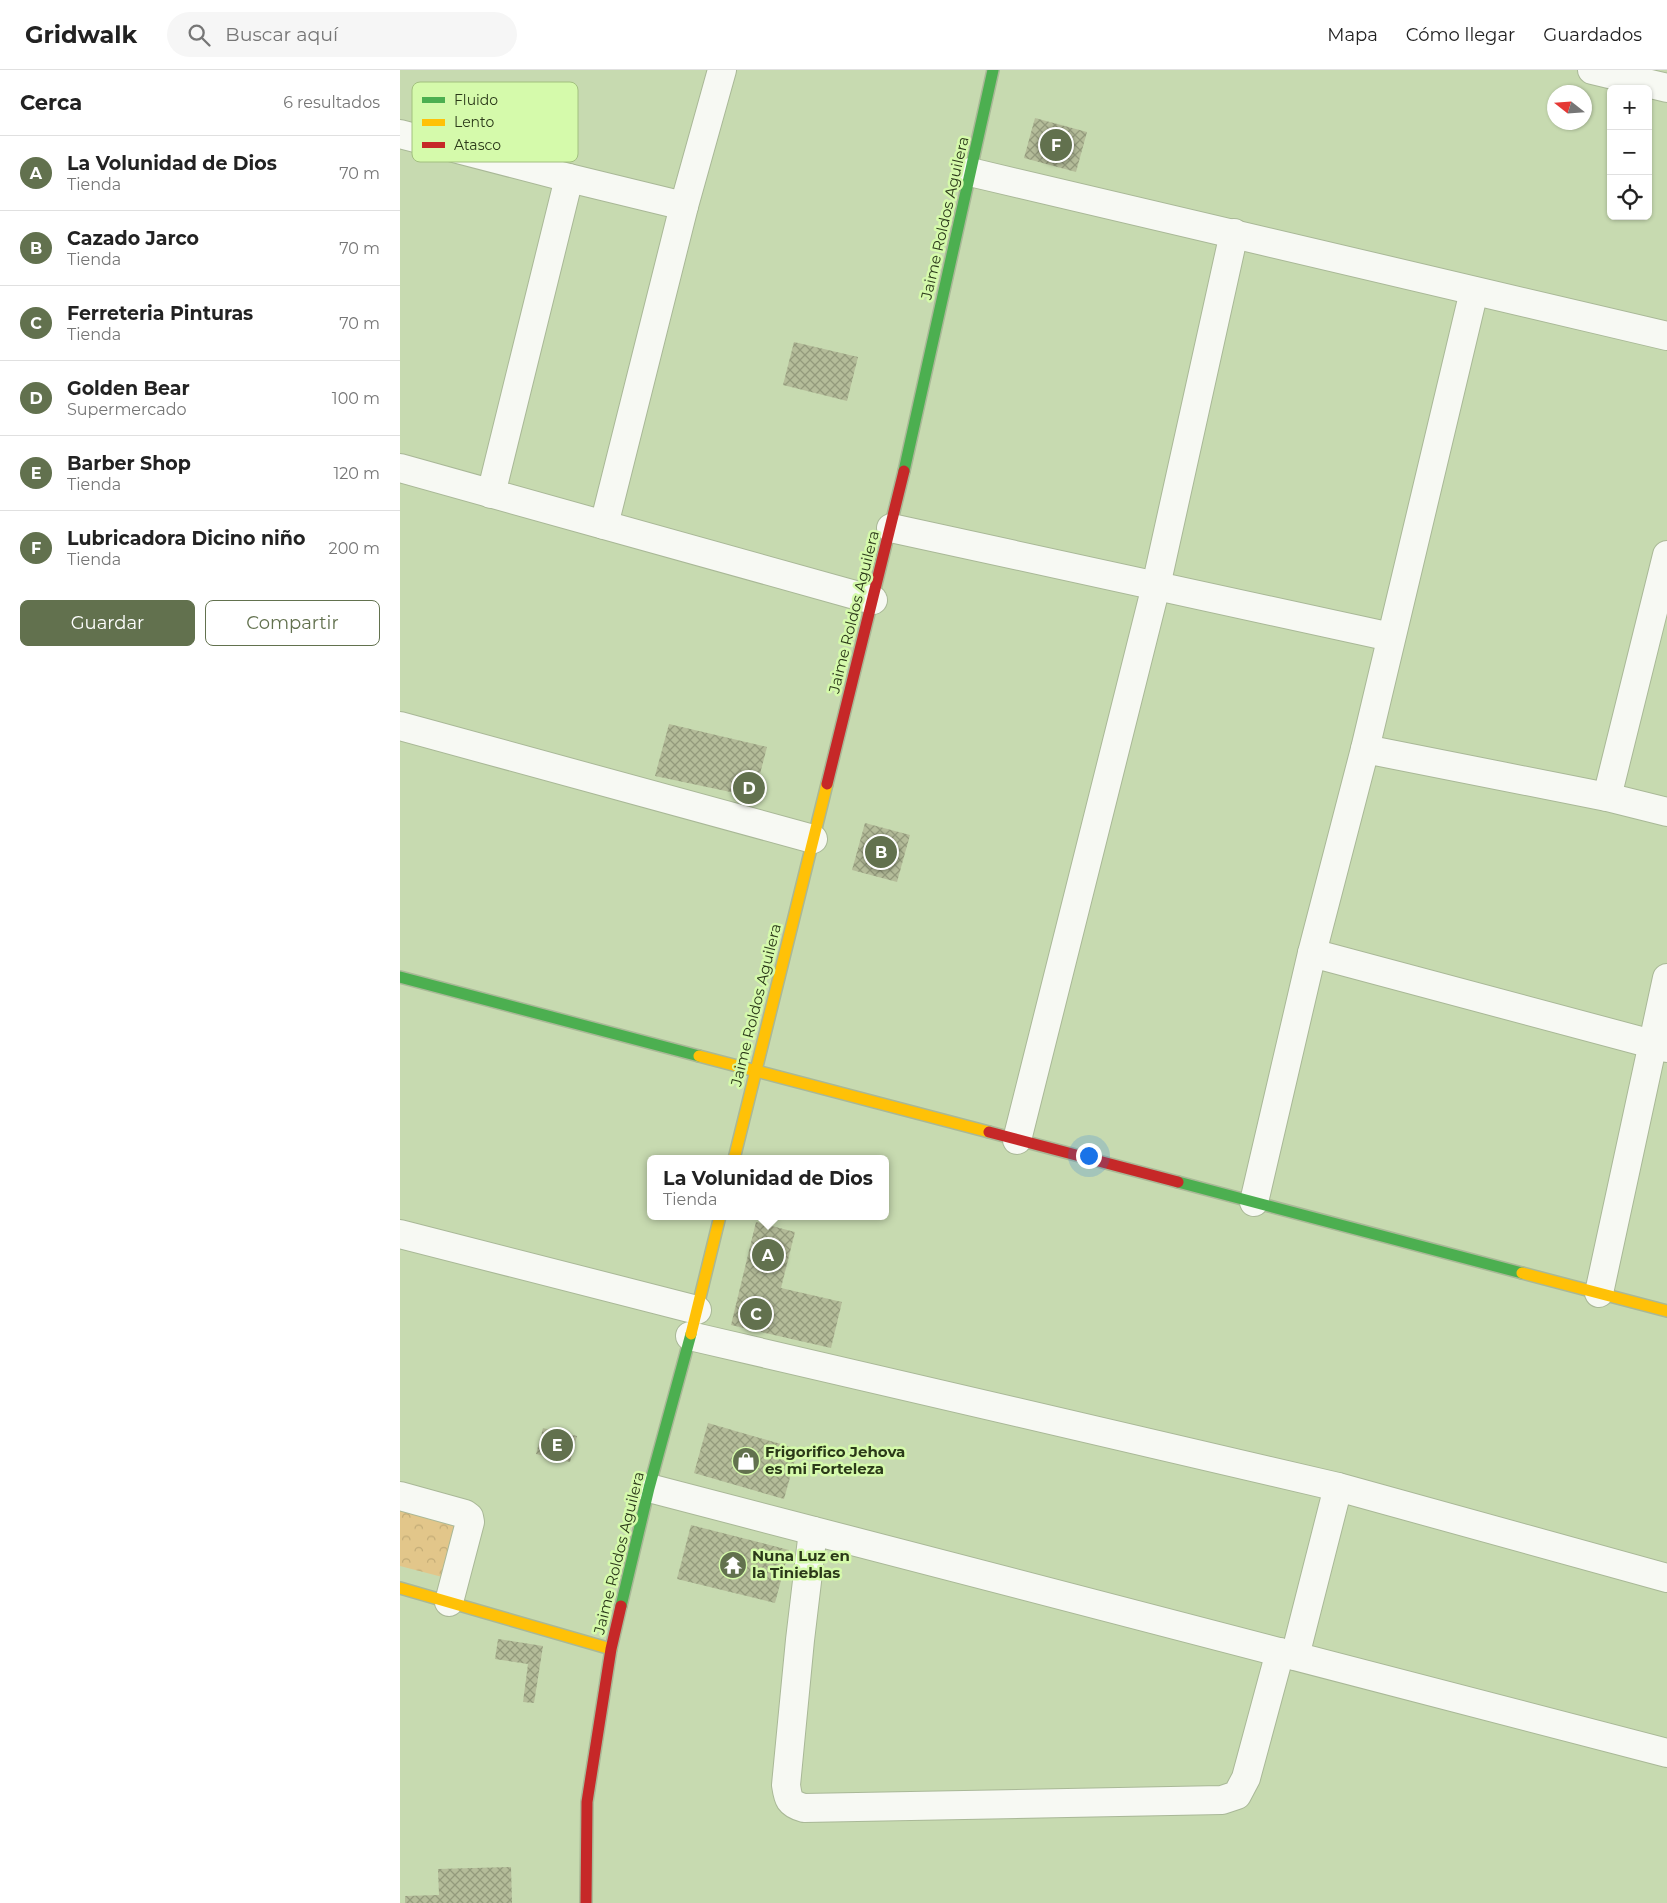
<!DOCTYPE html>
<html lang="es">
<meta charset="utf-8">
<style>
:root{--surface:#fff;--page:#f6f6f6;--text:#222;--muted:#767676;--line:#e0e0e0;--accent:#62714e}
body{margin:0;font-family:Montserrat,sans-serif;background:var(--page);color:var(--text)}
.controls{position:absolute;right:15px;top:15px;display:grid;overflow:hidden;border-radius:8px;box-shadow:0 1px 4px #0004}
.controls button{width:45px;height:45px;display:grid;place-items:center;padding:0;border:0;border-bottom:1px solid var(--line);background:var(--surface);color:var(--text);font:25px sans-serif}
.compass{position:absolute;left:1147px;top:15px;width:45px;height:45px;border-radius:50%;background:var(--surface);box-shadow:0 1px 4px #0004;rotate:287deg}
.you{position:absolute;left:688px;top:1085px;width:18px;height:18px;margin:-12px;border:4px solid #fff;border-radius:50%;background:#1a73e8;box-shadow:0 0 0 8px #1a73e833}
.badge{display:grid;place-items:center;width:32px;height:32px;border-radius:50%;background:var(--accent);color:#fff;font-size:16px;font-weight:700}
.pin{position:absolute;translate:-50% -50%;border:2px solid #fff;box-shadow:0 1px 5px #0006}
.popup{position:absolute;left:247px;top:1085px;width:242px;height:65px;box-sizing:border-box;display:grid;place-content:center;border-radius:8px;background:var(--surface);filter:drop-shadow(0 1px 4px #0005);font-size:16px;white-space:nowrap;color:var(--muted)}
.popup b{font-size:19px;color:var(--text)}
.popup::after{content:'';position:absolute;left:50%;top:100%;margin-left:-10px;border:10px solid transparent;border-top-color:var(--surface)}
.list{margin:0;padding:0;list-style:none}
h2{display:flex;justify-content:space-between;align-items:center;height:65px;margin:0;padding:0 20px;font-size:21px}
h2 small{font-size:16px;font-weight:400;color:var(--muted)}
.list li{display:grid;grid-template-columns:32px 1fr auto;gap:15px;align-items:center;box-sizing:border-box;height:75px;padding:0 20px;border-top:1px solid var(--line)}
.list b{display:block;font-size:19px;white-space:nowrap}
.list p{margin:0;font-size:16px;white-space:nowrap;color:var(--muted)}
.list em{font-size:16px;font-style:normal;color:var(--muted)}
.actions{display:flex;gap:10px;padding:15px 20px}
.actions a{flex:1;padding:11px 0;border:1px solid var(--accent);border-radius:8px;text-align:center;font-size:18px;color:var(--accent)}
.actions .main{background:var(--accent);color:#fff}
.icon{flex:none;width:28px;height:28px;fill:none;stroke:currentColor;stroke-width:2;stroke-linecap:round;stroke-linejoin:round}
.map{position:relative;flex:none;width:1267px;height:1833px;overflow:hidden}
header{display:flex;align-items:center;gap:30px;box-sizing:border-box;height:70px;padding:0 25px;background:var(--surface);border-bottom:1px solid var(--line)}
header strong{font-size:24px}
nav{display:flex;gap:28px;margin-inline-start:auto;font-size:18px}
.search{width:350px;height:45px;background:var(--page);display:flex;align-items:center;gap:12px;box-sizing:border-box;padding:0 18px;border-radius:28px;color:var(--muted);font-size:19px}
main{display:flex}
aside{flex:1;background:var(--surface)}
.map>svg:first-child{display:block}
.park{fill:url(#park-crowns)}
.building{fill:url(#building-cross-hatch)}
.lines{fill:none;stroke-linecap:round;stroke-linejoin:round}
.street-casing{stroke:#a9b897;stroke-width:30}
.fast-casing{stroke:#a9b897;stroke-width:14}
.slow-casing{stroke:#a9b897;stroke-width:14}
.jam-casing{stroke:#a9b897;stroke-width:14}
.street{stroke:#f7f9f3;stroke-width:28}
.fast{stroke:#4caf50;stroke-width:11}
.slow{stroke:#ffc107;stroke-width:11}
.jam{stroke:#c62828;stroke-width:11}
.labels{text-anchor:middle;stroke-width:5;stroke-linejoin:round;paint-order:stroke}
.street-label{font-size:15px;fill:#2b3919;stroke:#d5faab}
.poi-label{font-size:15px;font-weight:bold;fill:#2b3919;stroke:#d5faab;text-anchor:start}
.key{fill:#d5faab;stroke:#a2c07f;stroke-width:1}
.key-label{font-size:14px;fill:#2b3919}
</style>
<header>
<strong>Gridwalk</strong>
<div class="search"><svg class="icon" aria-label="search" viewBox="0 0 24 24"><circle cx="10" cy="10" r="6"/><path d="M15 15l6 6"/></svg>Buscar aquí</div>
<nav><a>Mapa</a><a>Cómo llegar</a><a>Guardados</a></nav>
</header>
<main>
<aside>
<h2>Cerca<small>6 resultados</small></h2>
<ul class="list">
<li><span class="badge">A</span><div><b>La Volunidad de Dios</b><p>Tienda</p></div><em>70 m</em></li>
<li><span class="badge">B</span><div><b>Cazado Jarco</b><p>Tienda</p></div><em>70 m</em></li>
<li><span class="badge">C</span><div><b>Ferreteria Pinturas</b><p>Tienda</p></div><em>70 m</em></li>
<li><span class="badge">D</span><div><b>Golden Bear</b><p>Supermercado</p></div><em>100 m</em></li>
<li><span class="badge">E</span><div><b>Barber Shop</b><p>Tienda</p></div><em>120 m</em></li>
<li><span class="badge">F</span><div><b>Lubricadora Dicino niño</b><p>Tienda</p></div><em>200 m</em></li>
</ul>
<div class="actions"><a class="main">Guardar</a><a>Compartir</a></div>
</aside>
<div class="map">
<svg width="1267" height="1833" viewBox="0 0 1267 1833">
<defs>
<pattern id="park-crowns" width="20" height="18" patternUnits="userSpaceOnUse" patternTransform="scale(1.25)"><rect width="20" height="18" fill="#e2c68a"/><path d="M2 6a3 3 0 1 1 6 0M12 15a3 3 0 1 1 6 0" fill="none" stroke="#c2ab76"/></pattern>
<pattern id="building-cross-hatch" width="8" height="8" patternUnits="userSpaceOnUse" patternTransform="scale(1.25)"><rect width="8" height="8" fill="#b4bc99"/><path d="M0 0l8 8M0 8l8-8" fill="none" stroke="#939a7c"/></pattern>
</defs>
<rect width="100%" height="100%" fill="#c7dab0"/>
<path class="park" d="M0 1440 64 1457 50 1509 0 1496Z"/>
<g class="building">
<path d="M635 48 687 62 676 102 624 88Z"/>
<path d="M394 272 458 287 447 331 383 315Z"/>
<path d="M269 654 367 677 354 727 255 706Z"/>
<path d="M465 753 510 765 497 812 452 800Z"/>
<path d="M356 1152 395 1162 381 1218 442 1232 431 1278 331 1255Z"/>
<path d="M308 1353 398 1379 384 1429 294 1403Z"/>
<path d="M143 1358 177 1366 170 1392 136 1384Z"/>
<path d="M291 1455 389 1480 375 1533 277 1509Z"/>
<path d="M98 1569 143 1576 134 1633 123 1632 128 1594 95 1589Z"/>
<path d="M111 1797 112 1833H5V1826L39 1825 38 1799Z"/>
</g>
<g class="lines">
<g class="street-casing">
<g id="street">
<path d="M1192 0 1267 18"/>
<path d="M0 64 169 108 284 136"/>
<path d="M570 102 1267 266"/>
<path d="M0 398 473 530"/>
<path d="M91 424 169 108"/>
<path d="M204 455 284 136 322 0"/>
<path d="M491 458 991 567"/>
<path d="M0 656 413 769"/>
<path d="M965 679 1207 727 1267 742"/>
<path d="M1207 727 1267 485"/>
<path d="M912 883 1267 978"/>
<path d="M617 1070 756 516 834 163"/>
<path d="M854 1132 912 883 965 679 1074 221"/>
<path d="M0 1164 297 1240"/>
<path d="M1199 1223 1267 908"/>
<path d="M290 1266 938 1417 1267 1508"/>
<path d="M249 1418 1267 1683"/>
<path d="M0 1426 65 1444 69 1447 70 1452 49 1532"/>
<path d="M413 1461 400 1570 386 1715C388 1729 389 1734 404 1738L822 1730 837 1725 846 1708 880 1582"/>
<path d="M895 1586 938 1417"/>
</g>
</g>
<g class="fast-casing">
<g id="fast">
<path d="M504 401 593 0"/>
<path d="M0 907 299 986"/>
<path d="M778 1112 1122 1203"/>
<path d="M221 1536 249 1418 291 1264"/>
</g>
</g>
<g class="slow-casing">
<g id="slow">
<path d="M299 986 589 1062"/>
<path d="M334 1089 427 714"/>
<path d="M1122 1203 1267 1241"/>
<path d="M291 1264 320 1146"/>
<path d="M0 1518 211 1579"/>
</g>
</g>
<g class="jam-casing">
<g id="jam">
<path d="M427 714 504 401"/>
<path d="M589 1062 778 1112"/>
<path d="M186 1833 187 1732 211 1579 221 1536"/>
</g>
</g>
<use href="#street" class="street"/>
<use href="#fast" class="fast"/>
<use href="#slow" class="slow"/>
<use href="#jam" class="jam"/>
</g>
<defs>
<g id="shop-disc" transform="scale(1.4375)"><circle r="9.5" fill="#62714e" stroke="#d5faab"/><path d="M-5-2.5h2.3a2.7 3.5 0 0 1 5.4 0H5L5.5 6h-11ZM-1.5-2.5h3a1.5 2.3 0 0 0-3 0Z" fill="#fff"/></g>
<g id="temple-disc" transform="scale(1.4375)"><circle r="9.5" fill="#62714e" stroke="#d5faab"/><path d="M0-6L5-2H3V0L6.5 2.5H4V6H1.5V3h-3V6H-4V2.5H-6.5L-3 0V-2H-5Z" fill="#fff"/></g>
</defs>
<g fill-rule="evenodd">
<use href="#shop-disc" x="346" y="1391"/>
<use href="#temple-disc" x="333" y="1495"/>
</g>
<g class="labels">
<g class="street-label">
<text transform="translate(545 148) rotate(-77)" y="5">Jaime Roldos Aguilera</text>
<text transform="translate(454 542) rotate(-76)" y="5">Jaime Roldos Aguilera</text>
<text transform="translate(356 935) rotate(-76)" y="5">Jaime Roldos Aguilera</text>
<text transform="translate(219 1483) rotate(-76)" y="5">Jaime Roldos Aguilera</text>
</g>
<g class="poi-label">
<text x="365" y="1387">Frigorifico Jehova<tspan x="365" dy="17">es mi Forteleza</tspan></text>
<text x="352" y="1491">Nuna Luz en<tspan x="352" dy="17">la Tinieblas</tspan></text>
</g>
</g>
<rect x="12" y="12" width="166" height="80" rx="8" class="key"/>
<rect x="22" y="27" width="23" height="6" fill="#4caf50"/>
<rect x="22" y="49" width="23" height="7" fill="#ffc107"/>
<rect x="22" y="72" width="23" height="6" fill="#c62828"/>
<g class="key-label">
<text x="54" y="35">Fluido</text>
<text x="54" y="57">Lento</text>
<text x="54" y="80">Atasco</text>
</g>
</svg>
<div class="controls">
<button>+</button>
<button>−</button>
<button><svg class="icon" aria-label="locate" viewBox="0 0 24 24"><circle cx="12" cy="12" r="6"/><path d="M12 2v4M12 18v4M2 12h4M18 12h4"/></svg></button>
</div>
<svg class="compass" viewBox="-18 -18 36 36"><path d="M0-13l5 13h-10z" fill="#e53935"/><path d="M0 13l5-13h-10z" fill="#767676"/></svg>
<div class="you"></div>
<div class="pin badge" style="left:368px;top:1185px">A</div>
<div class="popup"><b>La Volunidad de Dios</b>Tienda</div>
<div class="pin badge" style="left:481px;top:782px">B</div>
<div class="pin badge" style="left:356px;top:1244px">C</div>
<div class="pin badge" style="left:349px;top:718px">D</div>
<div class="pin badge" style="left:157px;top:1375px">E</div>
<div class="pin badge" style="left:656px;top:75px">F</div>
</div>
</main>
